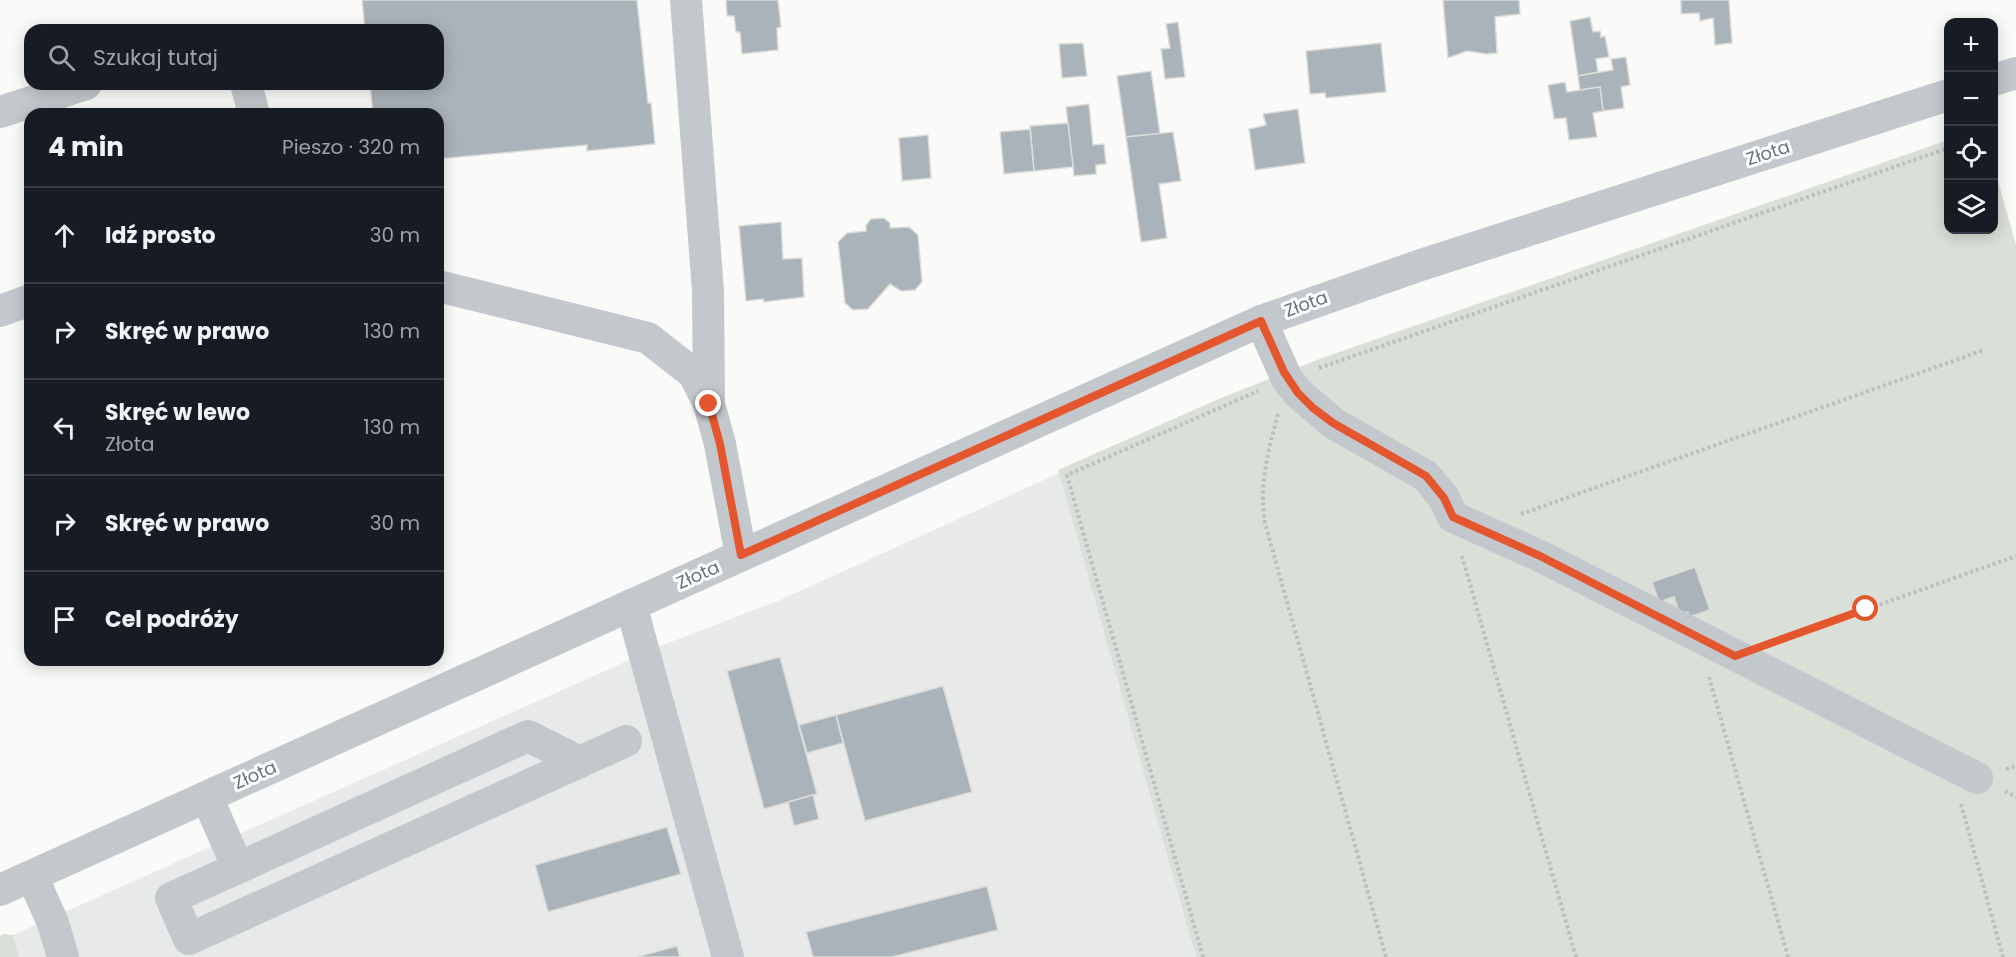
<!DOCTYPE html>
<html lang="pl">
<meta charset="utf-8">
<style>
:root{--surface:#171b24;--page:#242831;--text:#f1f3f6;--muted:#9ea1a6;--line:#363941}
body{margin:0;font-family:Poppins,sans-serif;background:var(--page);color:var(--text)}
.controls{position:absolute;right:18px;top:18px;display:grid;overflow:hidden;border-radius:12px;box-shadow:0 3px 15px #0003}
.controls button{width:54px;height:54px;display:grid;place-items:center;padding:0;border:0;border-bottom:2px solid var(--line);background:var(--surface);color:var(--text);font:30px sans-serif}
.stop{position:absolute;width:18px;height:18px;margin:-14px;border:4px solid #e4572e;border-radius:50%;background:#fff}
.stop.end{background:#e4572e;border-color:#fff;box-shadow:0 2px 6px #0008}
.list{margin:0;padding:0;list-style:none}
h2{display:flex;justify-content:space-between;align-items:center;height:78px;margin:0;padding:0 24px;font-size:26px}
h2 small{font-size:20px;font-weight:400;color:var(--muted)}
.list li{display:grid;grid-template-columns:39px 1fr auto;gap:18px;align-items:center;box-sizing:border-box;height:96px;padding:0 24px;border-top:2px solid var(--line)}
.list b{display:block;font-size:22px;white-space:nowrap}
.list p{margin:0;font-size:20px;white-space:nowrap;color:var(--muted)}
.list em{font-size:20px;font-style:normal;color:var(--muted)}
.icon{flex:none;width:33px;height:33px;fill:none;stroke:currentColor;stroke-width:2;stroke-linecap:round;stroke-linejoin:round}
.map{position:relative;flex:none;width:2016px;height:957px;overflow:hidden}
.search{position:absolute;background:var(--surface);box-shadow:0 3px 15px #0003;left:24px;top:24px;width:420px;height:66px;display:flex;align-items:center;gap:15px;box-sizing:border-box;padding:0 21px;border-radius:18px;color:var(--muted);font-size:22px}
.panel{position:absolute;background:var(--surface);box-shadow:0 3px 15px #0003;left:24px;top:108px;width:420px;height:558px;border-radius:18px}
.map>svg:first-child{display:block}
.built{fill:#e8e9e9}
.green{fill:#dadfd7}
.building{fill:#aab3b9;stroke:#dcdcda;stroke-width:1.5}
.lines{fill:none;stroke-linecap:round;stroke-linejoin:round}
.path{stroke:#bbbfc2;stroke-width:4;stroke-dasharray:3 3;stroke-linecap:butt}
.minor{stroke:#c3c8cc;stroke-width:32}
.route{stroke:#e4572e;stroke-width:8}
.labels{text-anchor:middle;stroke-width:6;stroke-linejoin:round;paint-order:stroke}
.street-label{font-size:18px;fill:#657683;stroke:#fff}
</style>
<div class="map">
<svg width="2016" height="957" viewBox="0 0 2016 957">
<rect width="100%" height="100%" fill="#fafaf8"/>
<path class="built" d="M1059 473 1196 957H19L13 935 663 645 778 601Z"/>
<g class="green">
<path d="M1948 140V230H1994V167L2016 245V957H1196L1058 470 1221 398 1322 358Z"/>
<path d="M3 934 13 935 19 957H0V936Z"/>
</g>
<g class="building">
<path d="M362 0H637L648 103H651L655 144 587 151V145L438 159V114H373L370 84H438V30H365Z"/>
<path d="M726 0H778L781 27 777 28 778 50 742 54 740 32H736L734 16H727Z"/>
<path d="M1443 0H1519L1520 14 1495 17 1497 53 1486 54 1467 51 1448 58Z"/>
<path d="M1681 0H1729L1732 43 1715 45 1713 18 1700 21 1699 13 1681 14Z"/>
<path d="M1590 17 1593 32 1600 31 1601 37 1605 36 1609 57 1596 59 1598 72 1578 76 1570 21Z"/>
<path d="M1178 22 1185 77 1165 79 1161 49 1170 48 1166 24Z"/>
<path d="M1083 43 1087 76 1062 78 1059 44Z"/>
<path d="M1381 43 1386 92 1326 98 1325 93 1310 94 1306 51Z"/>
<path d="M1626 57 1630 85 1621 87 1624 108 1603 111 1600 87 1580 90 1578 76 1613 70 1611 59Z"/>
<path d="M1151 71 1160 134 1126 137 1117 76Z"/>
<path d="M1565 82 1567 92 1600 87 1603 111 1593 113 1597 137 1569 140 1566 118 1554 119 1548 85Z"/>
<path d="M1089 104 1093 145 1104 144 1106 164 1096 165V174L1074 176 1066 107Z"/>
<path d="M1298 109 1305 163 1255 170 1249 129 1266 125 1263 114Z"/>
<path d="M1068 123 1073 167 1034 171 1030 126Z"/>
<path d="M1030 129 1034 171 1004 174 1000 132Z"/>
<path d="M1173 132 1181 181 1159 184 1167 238 1141 242 1126 137Z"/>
<path d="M928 135 931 178 902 181 899 138Z"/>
<path d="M884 218 890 223V228L909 227 918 235 922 282 915 290 901 291 890 284 868 309 853 310 845 303 838 242 847 233 866 231V225L871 219Z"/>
<path d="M781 222 783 259 802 258 804 297 764 302 763 299 746 301 739 226Z"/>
<path d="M1695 567 1710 610 1689 617 1688 612 1680 615 1674 597 1659 602 1652 582Z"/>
<path d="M780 657 817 794 764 809 727 671Z"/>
<path d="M943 686 972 792 865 821 836 715Z"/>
<path d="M836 715 843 743 807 753 799 725Z"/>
<path d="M813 795 819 819 794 826 788 802Z"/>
<path d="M667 827 681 874 548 912 535 865Z"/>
<path d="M987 886 998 930 892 957H813L806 932Z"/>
<path d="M677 946 680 957H637Z"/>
</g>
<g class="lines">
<g class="path">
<path d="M1319 368 1948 148"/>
<path d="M1278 414C1268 451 1259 484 1265 523L1386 957"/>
<path d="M1521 514 1984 350"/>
<path d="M1462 556 1576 957"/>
<path d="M1778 641 2016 556"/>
<path d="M1709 677 1788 957"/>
<path d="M2006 769 2016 766"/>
<path d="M2005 791 2016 797"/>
<path d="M1961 804 2003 957"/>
<path d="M1203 957 1067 475 1258 391"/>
</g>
<g class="minor">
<path d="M686 0 708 291 709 400"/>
<path d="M1994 80 2016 73"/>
<path d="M246 84 254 114"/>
<path d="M0 112 86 84"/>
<path d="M438 286 648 338 694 374 709 404 720 444 741 555"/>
<path d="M0 311 30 300"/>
<path d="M1261 321 1287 379 1298 393 1333 423 1426 476 1444 498 1453 517 1540 556 1977 778"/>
<path d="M631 605 728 957"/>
<path d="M207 797 238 868 171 898 189 939 626 741"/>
<path d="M238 868 528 736 580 762"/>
<path d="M32 876 53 923 63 957"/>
<path d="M0 890 1261 321 1421 265 1948 95"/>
</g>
</g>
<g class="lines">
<path class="route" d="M709 404 720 444 741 555 1261 321 1284 372 1298 393 1313 408 1333 423 1426 476 1444 498 1453 517 1540 556 1735 656 1866 609"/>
</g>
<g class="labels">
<g class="street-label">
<text transform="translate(1768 153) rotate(-18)" y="6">Złota</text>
<text transform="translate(1306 304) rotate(-20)" y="6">Złota</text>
<text transform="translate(698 575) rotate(-24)" y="6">Złota</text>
<text transform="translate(255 775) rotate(-24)" y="6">Złota</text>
</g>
</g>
</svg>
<div class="controls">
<button>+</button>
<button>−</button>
<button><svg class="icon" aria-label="locate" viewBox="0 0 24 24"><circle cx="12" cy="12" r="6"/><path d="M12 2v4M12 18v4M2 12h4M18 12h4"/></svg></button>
<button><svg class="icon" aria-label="layers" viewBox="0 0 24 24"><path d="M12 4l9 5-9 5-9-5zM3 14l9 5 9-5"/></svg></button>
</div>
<div class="stop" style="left:1866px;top:609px"></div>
<div class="stop end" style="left:709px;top:404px"></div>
<div class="search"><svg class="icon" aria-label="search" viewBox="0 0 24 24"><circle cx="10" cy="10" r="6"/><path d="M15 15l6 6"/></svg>Szukaj tutaj</div>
<section class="panel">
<h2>4 min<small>Pieszo · 320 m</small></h2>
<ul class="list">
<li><svg class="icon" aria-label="ahead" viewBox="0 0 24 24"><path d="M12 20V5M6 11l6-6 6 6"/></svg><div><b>Idź prosto</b></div><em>30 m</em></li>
<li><svg class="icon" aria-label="right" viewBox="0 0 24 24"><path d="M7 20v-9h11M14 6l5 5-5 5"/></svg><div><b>Skręć w prawo</b></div><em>130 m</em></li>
<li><svg class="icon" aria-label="left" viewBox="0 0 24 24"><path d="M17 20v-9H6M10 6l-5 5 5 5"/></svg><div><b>Skręć w lewo</b><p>Złota</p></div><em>130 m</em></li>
<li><svg class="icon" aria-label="right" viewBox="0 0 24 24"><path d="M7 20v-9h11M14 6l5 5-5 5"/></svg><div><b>Skręć w prawo</b></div><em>30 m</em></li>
<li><svg class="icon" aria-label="arrive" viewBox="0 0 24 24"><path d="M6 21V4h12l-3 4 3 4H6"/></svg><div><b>Cel podróży</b></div></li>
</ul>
</section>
</div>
